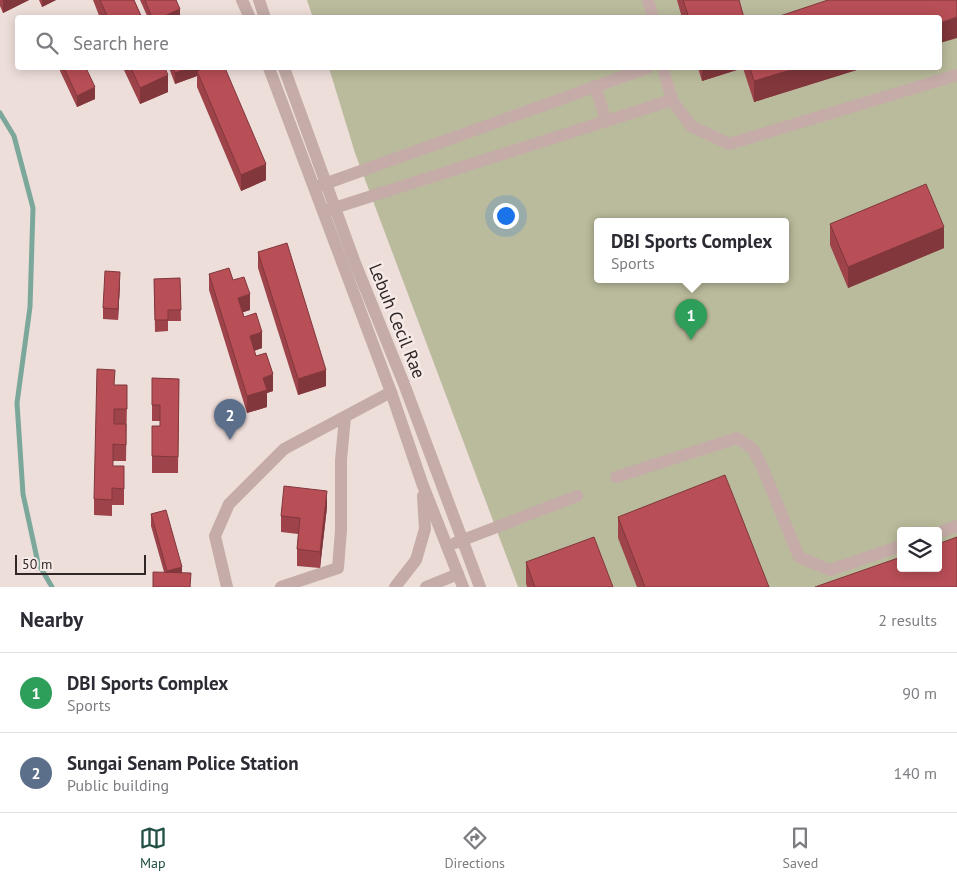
<!DOCTYPE html>
<style>
:root{--surface:#fff;--page:#f7f7f7;--text:#2b2b33;--muted:#7c7c81;--line:#e1e1e2;--accent:#214f44}
body{margin:0;font-family:"PT Sans",sans-serif;background:var(--page);color:var(--text)}
.controls{position:absolute;right:15px;bottom:15px;display:grid;overflow:hidden;border-radius:5px;box-shadow:0 2px 12px #0003}
.controls button{width:45px;height:45px;display:grid;place-items:center;padding:0;border:0;border-bottom:1px solid var(--line);background:var(--surface);color:var(--text);font:25px sans-serif}
.scale{position:absolute;left:15px;bottom:12px;width:131px;box-sizing:border-box;padding-left:5px;border:2px solid #322727;border-top:0;font-size:14px;line-height:18px;white-space:nowrap;color:#322727;-webkit-text-stroke:4px #f6eae6;paint-order:stroke}
.you{position:absolute;left:505px;top:215px;width:18px;height:18px;margin:-12px;border:4px solid #fff;border-radius:50%;background:#1a73e8;box-shadow:0 0 0 8px #1a73e833}
.badge{display:grid;place-items:center;width:32px;height:32px;border-radius:50%;background:var(--accent);color:#fff;font-size:16px;font-weight:700}
.pin{position:absolute;translate:-50% -41px;filter:drop-shadow(0 1px 2px #0008)}
.pin::after{content:'';position:absolute;top:26px;width:18px;height:15px;background:inherit;clip-path:polygon(0 0,100% 0,50% 100%)}
.popup{position:absolute;left:594px;top:218px;width:195px;height:65px;box-sizing:border-box;display:grid;place-content:center;border-radius:5px;background:var(--surface);filter:drop-shadow(0 1px 4px #0005);font-size:16px;white-space:nowrap;color:var(--muted)}
.popup b{font-size:19px;color:var(--text)}
.popup::after{content:'';position:absolute;left:50%;top:100%;margin-left:-10px;border:10px solid transparent;border-top-color:var(--surface)}
.list{margin:0;padding:0;list-style:none}
h2{display:flex;justify-content:space-between;align-items:center;height:65px;margin:0;padding:0 20px;font-size:21px}
h2 small{font-size:16px;font-weight:400;color:var(--muted)}
.list li{display:grid;grid-template-columns:32px 1fr auto;gap:15px;align-items:center;box-sizing:border-box;height:80px;padding:0 20px;border-top:1px solid var(--line)}
.list b{display:block;font-size:19px;white-space:nowrap}
.list p{margin:0;font-size:16px;white-space:nowrap;color:var(--muted)}
.list em{font-size:16px;font-style:normal;color:var(--muted)}
.icon{flex:none;width:28px;height:28px;fill:none;stroke:currentColor;stroke-width:2;stroke-linecap:round;stroke-linejoin:round}
.map{position:relative;flex:none;width:957px;height:587px;overflow:hidden}
.search{position:absolute;background:var(--surface);box-shadow:0 2px 12px #0003;left:15px;right:15px;top:15px;height:55px;display:flex;align-items:center;gap:12px;box-sizing:border-box;padding:0 18px;border-radius:5px;color:var(--muted);font-size:19px}
.sheet{height:225px;background:var(--surface)}
nav{display:flex;justify-content:space-around;align-items:center;box-sizing:border-box;height:70px;border-top:1px solid var(--line);background:var(--surface);font-size:14px;color:var(--muted)}
nav a{display:grid;justify-items:center;gap:2px}
nav .on{color:var(--accent)}
.map>svg:first-child{display:block}
.pitch{fill:#babb9c;fill-rule:evenodd}
.lines{fill:none;stroke-linecap:round;stroke-linejoin:round}
.stream{stroke:#7ca89c;stroke-width:5}
.minor{stroke:#c5aca8;stroke-width:12}
.wall{fill:#9e434a}
.shaded-wall{fill:#81373c}
.building{fill:#b84e56;stroke:#81373c}
.labels{text-anchor:middle;stroke-width:5;stroke-linejoin:round;paint-order:stroke}
.street-label{font-size:18px;fill:#322727;stroke:#f6eae6}
</style>
<div class="map">
<svg width="957" height="587" viewBox="0 0 957 587">
<rect width="100%" height="100%" fill="#eededa"/>
<path class="pitch" d="M307 0H957V587H518L355 153 329 68H940V18H313ZM597 221H785V279H597ZM901 531H938V568H901Z"/>
<g class="lines">
<path class="stream" d="M0 113 14 136 33 208 30 307 17 403 23 494 38 563 52 587"/>
<g class="minor">
<path d="M242 0 250 18"/>
<path d="M259 0 265 18"/>
<path d="M648 0 653 18"/>
<path d="M269 68 391 392 422 483 463 587"/>
<path d="M284 68 355 263 404 384 480 587"/>
<path d="M663 68 672 100 691 126 729 144 957 75"/>
<path d="M595 86 606 121"/>
<path d="M319 186 647 68"/>
<path d="M328 210 672 100"/>
<path d="M616 477 737 438 753 449 764 471 799 557 830 570 901 546"/>
<path d="M938 533 957 526"/>
<path d="M455 543 577 496"/>
<path d="M227 587 215 536 229 504 284 449 391 392"/>
<path d="M281 587 338 568 341 530V460L345 417"/>
<path d="M395 587 416 560 425 529 423 496"/>
<path d="M426 587 458 574"/>
</g>
</g>
<g class="wall">
<path d="M0 0H29L3 13 0 6Z"/>
<path d="M39 0H56L42 7Z"/>
<path d="M93 0H134L142 18H100Z"/>
<path d="M140 0H176L180 18H148Z"/>
<path d="M677 0H739L744 18H682Z"/>
<path d="M60 68H86L95 99 77 107 60 71Z"/>
<path d="M123 68H165L168 92 140 104Z"/>
<path d="M169 68H200V70L266 180 241 191 197 87V76L175 84Z"/>
<path d="M698 68H743L702 81Z"/>
<path d="M743 68H863L754 102Z"/>
<path d="M830 224 944 248 848 288 830 245Z"/>
<path d="M258 252 326 386 298 395 258 268Z"/>
<path d="M209 274 250 310 243 312 244 317 262 348 254 351 256 356 273 391 267 393V407L247 413 209 290Z"/>
<path d="M180 278 181 321H168V331L155 332 154 279Z"/>
<path d="M120 283 118 320 103 319V308Z"/>
<path d="M152 378 179 379 178 473H152V426H160V421H152Z"/>
<path d="M115 385 127 401 126 461H113V466L124 482V505H112V516L94 515V499Z"/>
<path d="M327 507 320 568 297 566V549L298 534 281 532V516Z"/>
<path d="M151 514 182 573 191 587 164 572 151 526Z"/>
<path d="M618 517 769 587H637L618 538Z"/>
<path d="M526 562 613 587H527L526 583Z"/>
</g>
<g class="shaded-wall">
<path d="M3 0H29L3 13Z"/>
<path d="M42 0H56L42 7Z"/>
<path d="M180 9V18H160Z"/>
<path d="M957 17V38L940 43V23Z"/>
<path d="M189 68H200V74L197 71V76L175 84V73Z"/>
<path d="M702 68H743L702 81Z"/>
<path d="M797 68H863L754 102V81Z"/>
<path d="M168 75V92L140 104V88Z"/>
<path d="M95 87V99L77 107V96Z"/>
<path d="M266 164V180L241 191V175Z"/>
<path d="M944 227V248L848 288V267Z"/>
<path d="M120 272V283L118 320V309Z"/>
<path d="M250 294V310L238 314V298Z"/>
<path d="M262 332V348L250 352V336Z"/>
<path d="M326 370V386L298 395V379Z"/>
<path d="M273 374V391L267 393V407L247 413V396L263 378Z"/>
<path d="M327 491V507L320 568V552Z"/>
<path d="M182 567V578L167 582V571Z"/>
</g>
<g class="building">
<path d="M100 0H134L142 18H108Z"/>
<path d="M145 0H176L180 9 160 18H152Z"/>
<path d="M683 0H739L744 18H689Z"/>
<path d="M828 0H957V17L940 23V18H774Z"/>
<path d="M64 68H86L95 87 77 96Z"/>
<path d="M131 68H165L168 75 140 88Z"/>
<path d="M173 68H189L175 73Z"/>
<path d="M205 68H225L266 164 241 175 197 71Z"/>
<path d="M750 68H797L754 81Z"/>
<path d="M926 184 944 227 848 267 830 224Z"/>
<path d="M287 243 326 370 298 379 258 252Z"/>
<path d="M229 268 233 280 244 277 250 294 238 298 244 317 256 313 262 332 250 336 256 356 266 353 273 374 263 378 267 390 247 396 209 274Z"/>
<path d="M105 271 120 272 118 309 103 308Z"/>
<path d="M180 278 181 310H168V320H155L154 279Z"/>
<path d="M97 369 115 370 114 385H127V409H114V424H126V445L113 444V466H124V489L112 488V500L94 499Z"/>
<path d="M152 378 179 379 178 457 152 456V426H160V405H152Z"/>
<path d="M725 475 769 587H645L618 517Z"/>
<path d="M284 486 327 491 320 552 297 549 300 518 281 516Z"/>
<path d="M166 510 182 567 167 571 151 514Z"/>
<path d="M594 537 613 587H535L526 562Z"/>
<path d="M957 537V587H815L901 557V568H938V544Z"/>
<path d="M153 572 191 573 190 587H153Z"/>
</g>
<g class="labels">
<g class="street-label">
<text transform="translate(397 321) rotate(68)" y="6">Lebuh Cecil Rae</text>
</g>
</g>
</svg>
<div class="controls">
<button><svg class="icon" aria-label="layers" viewBox="0 0 24 24"><path d="M12 4l9 5-9 5-9-5zM3 14l9 5 9-5"/></svg></button>
</div>
<div class="scale">50 m</div>
<div class="you"></div>
<div class="pin badge" style="left:691px;top:340px;background:#2e9e5b">1</div>
<div class="popup"><b>DBI Sports Complex</b>Sports</div>
<div class="pin badge" style="left:230px;top:440px;background:#5c6f8a">2</div>
<div class="search"><svg class="icon" aria-label="search" viewBox="0 0 24 24"><circle cx="10" cy="10" r="6"/><path d="M15 15l6 6"/></svg>Search here</div>
</div>
<section class="sheet">
<h2>Nearby<small>2 results</small></h2>
<ul class="list">
<li><span class="badge" style="background:#2e9e5b">1</span><div><b>DBI Sports Complex</b><p>Sports</p></div><em>90 m</em></li>
<li><span class="badge" style="background:#5c6f8a">2</span><div><b>Sungai Senam Police Station</b><p>Public building</p></div><em>140 m</em></li>
</ul>
</section>
<nav>
<a class="on"><svg class="icon" aria-label="map" viewBox="0 0 24 24"><path d="M3 6l6-2 6 2 6-2v14l-6 2-6-2-6 2zM9 4v14M15 6v14"/></svg>Map</a>
<a><svg class="icon" aria-label="directions" viewBox="0 0 24 24"><path d="M12 3l9 9-9 9-9-9zM9 14v-3h6M13 9l2 2-2 2"/></svg>Directions</a>
<a><svg class="icon" aria-label="saved" viewBox="0 0 24 24"><path d="M7 4h10v16l-5-4-5 4z"/></svg>Saved</a>
</nav>
